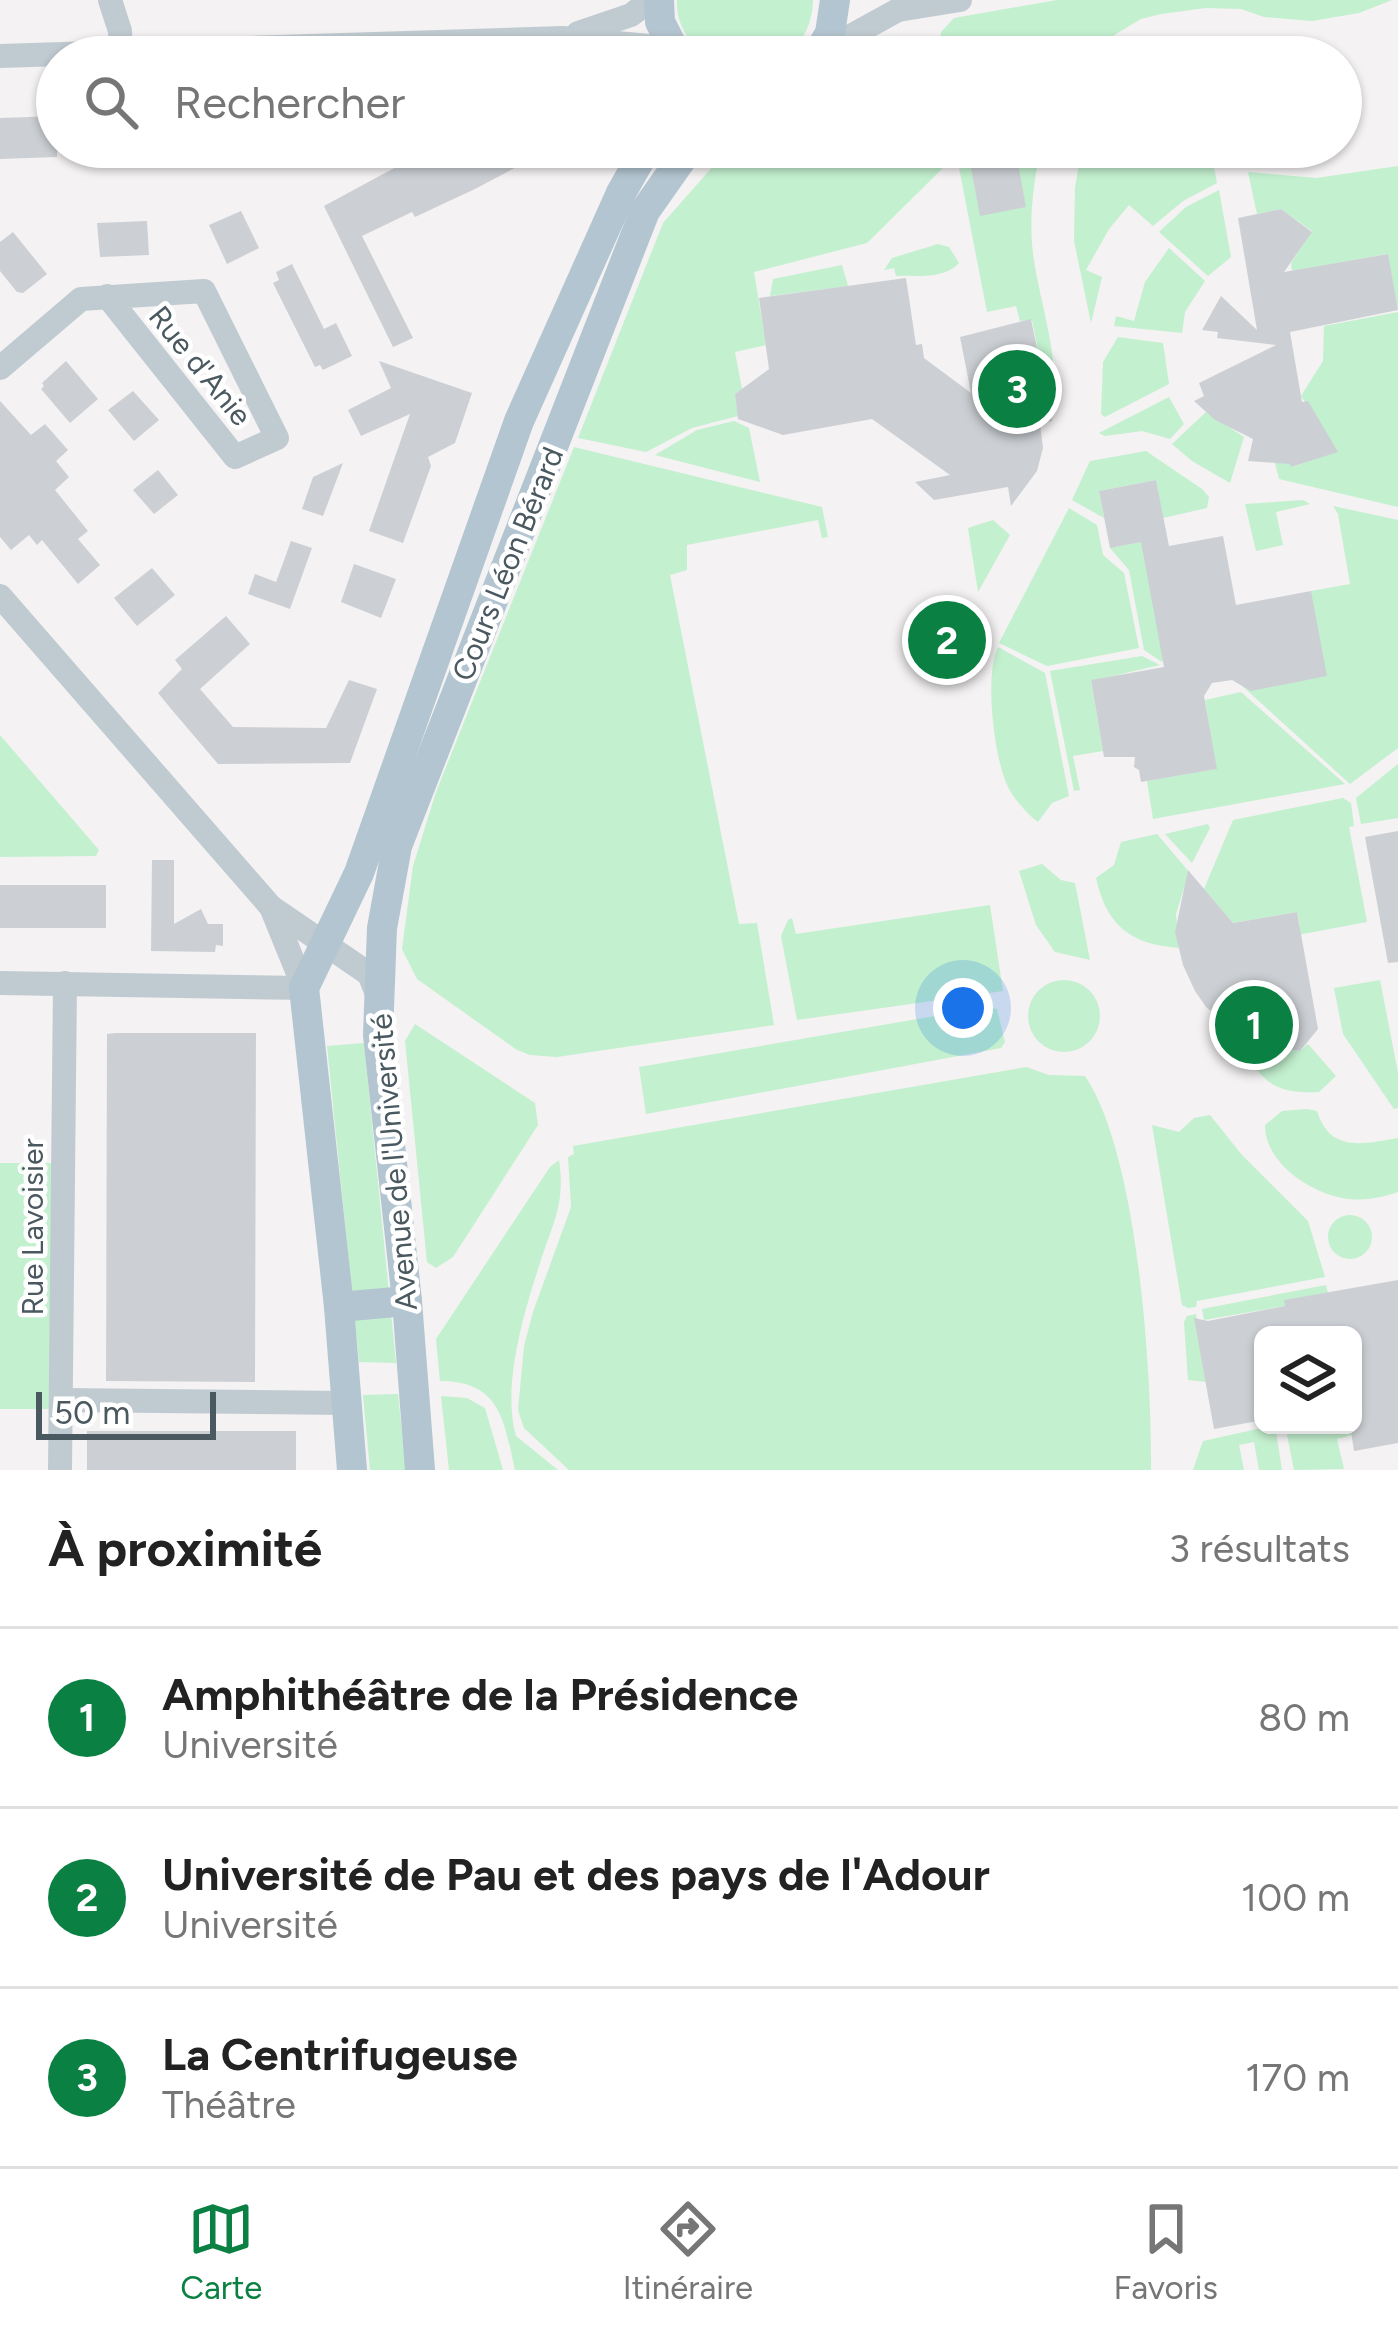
<!DOCTYPE html>
<html lang="fr">
<meta charset="utf-8">
<style>
:root{--surface:#fff;--page:#f2f2f2;--text:#222;--muted:#767676;--line:#e0e0e0;--accent:#0b8043}
body{margin:0;font-family:Figtree,sans-serif;background:var(--page);color:var(--text)}
.controls{position:absolute;right:36px;bottom:36px;display:grid;overflow:hidden;border-radius:18px;box-shadow:0 3px 9px #0004}
.controls button{width:108px;height:108px;display:grid;place-items:center;padding:0;border:0;border-bottom:3px solid var(--line);background:var(--surface);color:var(--text);font:60px sans-serif}
.scale{position:absolute;left:36px;bottom:30px;width:180px;box-sizing:border-box;padding-left:12px;border:6px solid #4a5860;border-top:0;font-size:33px;line-height:42px;white-space:nowrap;color:#4a5860;-webkit-text-stroke:9px #fff;paint-order:stroke}
.you{position:absolute;left:963px;top:1008px;width:42px;height:42px;margin:-30px;border:9px solid #fff;border-radius:50%;background:#1a73e8;box-shadow:0 0 0 18px #1a73e833}
.badge{display:grid;place-items:center;width:78px;height:78px;border-radius:50%;background:var(--accent);color:#fff;font-size:39px;font-weight:700}
.pin{position:absolute;translate:-50% -50%;border:6px solid #fff;box-shadow:0 3px 12px #0006}
.list{margin:0;padding:0;list-style:none}
h2{display:flex;justify-content:space-between;align-items:center;height:156px;margin:0;padding:0 48px;font-size:51px}
h2 small{font-size:39px;font-weight:400;color:var(--muted)}
.list li{display:grid;grid-template-columns:78px 1fr auto;gap:36px;align-items:center;box-sizing:border-box;height:180px;padding:0 48px;border-top:3px solid var(--line)}
.list b{display:block;font-size:45px;white-space:nowrap}
.list p{margin:0;font-size:39px;white-space:nowrap;color:var(--muted)}
.list em{font-size:39px;font-style:normal;color:var(--muted)}
.icon{flex:none;width:66px;height:66px;fill:none;stroke:currentColor;stroke-width:2;stroke-linecap:round;stroke-linejoin:round}
.map{position:relative;flex:none;width:1398px;height:1470px;overflow:hidden}
.search{position:absolute;background:var(--surface);box-shadow:0 3px 9px #0004;left:36px;right:36px;top:36px;height:132px;display:flex;align-items:center;gap:30px;box-sizing:border-box;padding:0 42px;border-radius:66px;color:var(--muted);font-size:45px}
.sheet{height:696px;background:var(--surface)}
nav{display:flex;justify-content:space-around;align-items:center;box-sizing:border-box;height:168px;border-top:3px solid var(--line);background:var(--surface);font-size:33px;color:var(--muted)}
nav a{display:grid;justify-items:center;gap:6px}
nav .on{color:var(--accent)}
.map>svg:first-child{display:block}
.green{fill:#c3f0cf}
.building{fill:#ccd0d4}
.lines{fill:none;stroke-linecap:round;stroke-linejoin:round}
.minor{stroke:#c0cbd1;stroke-width:24}
.major{stroke:#b3c5d0;stroke-width:30}
.labels{text-anchor:middle;stroke-width:9;stroke-linejoin:round;paint-order:stroke}
.street-label{font-size:30px;fill:#4a5860;stroke:#fff}
</style>
<div class="map">
<svg width="1398" height="1470" viewBox="0 0 1398 1470">
<rect width="100%" height="100%" fill="#f4f2f2"/>
<g class="green">
<path d="M677 0H813C812 25 804 40 785 57H703C688 40 676 24 677 0Z"/>
<path d="M1057 0H1392L1359 13 1312 21 1264 17 1241 9 1206 8 1161 14 1141 19 1116 34 1088 57H938L941 32 954 18Z"/>
<path d="M730 147H942L946 165 867 243 754 272 766 345 735 352 742 389 735 394 738 416 692 428 646 452 578 438 663 223Z"/>
<path d="M955 147H1041C1033 184 1028 223 1034 261 1043 315 1062 366 1052 421L1032 320 1020 321 1016 306 987 312Z"/>
<path d="M1082 147H1152L1214 167 1217 183 1183 201 1153 226 1129 205 1109 229 1086 270 1102 277 1091 323 1074 241 1075 188Z"/>
<path d="M1398 166V310L1387 254 1292 271 1291 263 1312 231 1281 209 1257 214 1248 172 1316 178Z"/>
<path d="M1219 190 1231 257 1208 276 1159 232 1186 207Z"/>
<path d="M938 244 949 247 959 263C943 280 917 275 896 276L894 268 884 270 892 258Z"/>
<path d="M1169 248 1205 281 1185 312 1182 333 1114 326 1116 316 1134 321 1145 282Z"/>
<path d="M842 265 848 286 770 296 773 279Z"/>
<path d="M1398 312V507L1279 479 1275 463 1290 462 1292 467 1337 451 1301 396 1323 361 1324 326Z"/>
<path d="M1118 337 1163 343 1169 384 1105 417 1101 414 1103 362Z"/>
<path d="M1169 397 1184 424 1170 439 1142 431 1105 436 1099 433Z"/>
<path d="M1206 412 1244 437 1230 483 1192 461 1172 444Z"/>
<path d="M734 421 749 428 760 482 655 455 697 430Z"/>
<path d="M574 447 822 507 828 537 822 538 818 520 687 545V570L670 575 739 924 757 923 774 1025 557 1057 530 1055 517 1050 417 979 402 949 413 866 436 792Z"/>
<path d="M1146 451 1202 489 1209 497 1207 508 1163 518 1156 480 1099 491 1104 518 1072 500 1090 461Z"/>
<path d="M1303 500 1310 504 1276 512 1283 545 1256 551 1245 504Z"/>
<path d="M1333 506 1398 520V748L1350 784 1240 684 1311 591 1350 584 1338 514Z"/>
<path d="M1069 508 1097 525 1103 555 1124 573 1139 648 1047 666 999 643Z"/>
<path d="M993 520 1010 535 978 592 968 528Z"/>
<path d="M1144 541 1171 645 1162 662 1144 650 1129 570 1110 548Z"/>
<path d="M998 647 1045 673 1069 796 1052 803 1038 822C1028 815 1014 799 1008 787 994 759 984 674 998 647Z"/>
<path d="M1142 656 1160 665 1091 681 1103 751 1073 756 1080 790 1074 791 1050 671Z"/>
<path d="M1241 692 1345 784 1153 819 1147 781 1216 769 1205 700Z"/>
<path d="M0 735 99 850 96 856 0 857Z"/>
<path d="M1398 764V818L1361 824 1356 798Z"/>
<path d="M1343 798 1351 803 1354 826 1349 827 1367 922 1287 937 1300 926 1297 912 1233 923 1204 889 1233 820Z"/>
<path d="M1208 824 1210 828 1192 863 1165 834Z"/>
<path d="M1157 834 1189 872 1176 914 1179 948C1130 944 1107 926 1096 878L1114 865 1121 842Z"/>
<path d="M1042 864 1061 880 1075 883 1090 960 1055 952 1036 925 1019 871Z"/>
<path d="M990 905 1003 991 797 1020 781 936 788 920 792 918 796 934Z"/>
<circle cx="1064" cy="1016" r="36"/>
<path d="M1380 980 1398 1073V1108L1394 1109 1343 1034 1334 988Z"/>
<path d="M987 1007 997 1009 1005 1042 1001 1048 646 1114 639 1067Z"/>
<path d="M415 1024 535 1103 538 1125 453 1257 436 1268 427 1262 405 1041Z"/>
<path d="M1254 1040 1300 1051 1308 1044 1336 1076 1319 1092C1292 1093 1273 1091 1256 1069Z"/>
<path d="M364 1043 396 1363 359 1362 327 1046Z"/>
<path d="M1026 1067 1049 1075 1085 1076C1138 1154 1152 1374 1151 1470H569L524 1428 518 1410 524 1346 533 1312 571 1207 568 1157 574 1154 573 1146Z"/>
<path d="M1307 1109 1317 1111C1330 1153 1363 1144 1398 1138V1192C1383 1197 1365 1201 1349 1199 1313 1195 1265 1164 1265 1125L1282 1111Z"/>
<path d="M1210 1115 1242 1155 1308 1221 1325 1277 1197 1301 1196 1307 1188 1308 1182 1305 1152 1125 1179 1132 1194 1118Z"/>
<path d="M559 1160C566 1206 551 1226 538 1269 523 1316 502 1387 516 1436L558 1470H515C504 1420 500 1381 440 1381L436 1339 550 1167Z"/>
<path d="M0 1163H53L51 1409H0Z"/>
<circle cx="1350" cy="1237" r="22"/>
<path d="M1326 1285 1328 1293 1285 1300V1306L1204 1320 1202 1309Z"/>
<path d="M1196 1314 1206 1382 1188 1380 1184 1322 1187 1316Z"/>
<path d="M398 1394 406 1470H370L363 1395Z"/>
<path d="M441 1396 467 1398 485 1408 503 1470H449Z"/>
<path d="M1275 1425 1282 1470H1259L1254 1442 1239 1445 1244 1470H1193L1203 1441Z"/>
<path d="M1285 1425H1350L1352 1435 1337 1439 1344 1469 1294 1470Z"/>
</g>
<g class="building">
<path d="M57 116V157L0 159V118Z"/>
<path d="M433 147H554L475 189 415 217 412 212 362 236 413 338 393 347 324 206Z"/>
<path d="M967 147H1015L1026 207 980 216Z"/>
<path d="M1281 209 1312 232 1284 272 1388 254 1398 310 1290 332 1302 402 1308 401 1338 452 1291 467 1290 464 1248 461 1253 439 1215 420 1194 401 1204 396 1199 383 1276 345 1217 338 1218 332 1202 330 1221 296 1257 330 1238 218Z"/>
<path d="M241 211 259 248 227 264 209 225Z"/>
<path d="M147 221 149 255 100 257 97 223Z"/>
<path d="M13 232 47 274 23 293 17 292 0 271V242Z"/>
<path d="M292 264 324 329 336 323 352 356 323 370 320 365 315 367 273 283 279 280 276 272Z"/>
<path d="M906 278 916 345 922 344 924 358 971 393 960 337 1031 319 1052 421 1040 424 1043 448 1037 471 1011 506 1008 487 934 500 915 482 950 475 872 419 783 435 738 419 735 394 769 369 759 298Z"/>
<path d="M66 361 98 399 70 423 41 389 44 386 42 383Z"/>
<path d="M379 361 472 393 455 443 428 457 431 466 403 543 369 531 410 414 361 436 348 410 391 388Z"/>
<path d="M133 391 159 420 134 441 108 410Z"/>
<path d="M0 401 31 435 45 424 68 450 56 461 69 477 55 490 88 531 78 539 100 565 78 584 42 540 37 545 29 535 11 550 0 537Z"/>
<path d="M343 463 323 516 302 509 313 477Z"/>
<path d="M158 470 178 495 154 514 133 490Z"/>
<path d="M1156 480 1169 546 1223 536 1236 605 1311 591 1327 676 1251 691 1232 680 1212 683 1204 696 1217 769 1141 782 1139 770 1134 767 1135 757H1104L1091 680 1164 667 1141 542 1110 548 1099 491Z"/>
<path d="M291 541 312 548 290 609 248 594 255 574 276 582Z"/>
<path d="M354 564 396 579 381 618 341 602Z"/>
<path d="M152 568 175 595 137 626 114 598Z"/>
<path d="M226 616 250 644 200 689 233 727 326 728 349 680 377 689 350 763 218 764 172 710 158 693 182 669 175 660Z"/>
<path d="M1398 831V962L1388 963 1365 837Z"/>
<path d="M152 860H174V924L201 909 208 924H223V946L216 945 215 952 151 951Z"/>
<path d="M1188 870 1233 923 1297 912 1318 1029 1300 1051 1268 1045 1240 1034 1206 1007 1195 991 1183 965 1175 932Z"/>
<rect x="0" y="885" width="106" height="43"/>
<path d="M115 1033H256L255 1382 106 1381 107 1034Z"/>
<path d="M1398 1280V1443L1354 1451 1350 1425H1353V1335H1263V1420L1214 1429 1194 1318 1208 1321 1285 1306 1284 1300Z"/>
<rect x="87" y="1431" width="209" height="39"/>
</g>
<g class="lines">
<g class="minor">
<path d="M110 0 120 31 121 53"/>
<path d="M578 33 631 15 651 0"/>
<path d="M818 54 898 10 960 0"/>
<path d="M0 56 563 38 671 48"/>
<path d="M0 368 81 299 204 291 277 438 235 457 107 296"/>
<path d="M0 596 271 907 304 988 0 983"/>
<path d="M271 907 369 974 378 997"/>
<path d="M62 1400 346 1403"/>
<path d="M60 1470 65 983"/>
</g>
<g class="major">
<path d="M659 0 660 22 678 57"/>
<path d="M816 57 830 33 835 0"/>
<path d="M339 1307 407 1301"/>
<path d="M352 1470 339 1307 304 988 359 873 519 421 621 193 647 147"/>
<path d="M420 1470 407 1301 378 1035 382 928 397 846 645 211 690 147"/>
</g>
</g>
<g class="labels">
<g class="street-label">
<text transform="translate(200 366) rotate(51)" y="10">Rue d'Anie</text>
<text transform="translate(508 564) rotate(-68)" y="10">Cours Léon Bérard</text>
<text transform="translate(394 1162) rotate(-95)" y="10">Avenue de l'Université</text>
<text transform="translate(33 1227) rotate(-90)" y="10">Rue Lavoisier</text>
</g>
</g>
</svg>
<div class="controls">
<button><svg class="icon" aria-label="layers" viewBox="0 0 24 24"><path d="M12 4l9 5-9 5-9-5zM3 14l9 5 9-5"/></svg></button>
</div>
<div class="scale">50 m</div>
<div class="you"></div>
<div class="pin badge" style="left:1254px;top:1025px">1</div>
<div class="pin badge" style="left:947px;top:640px">2</div>
<div class="pin badge" style="left:1017px;top:389px">3</div>
<div class="search"><svg class="icon" aria-label="search" viewBox="0 0 24 24"><circle cx="10" cy="10" r="6"/><path d="M15 15l6 6"/></svg>Rechercher</div>
</div>
<section class="sheet">
<h2>À proximité<small>3 résultats</small></h2>
<ul class="list">
<li><span class="badge">1</span><div><b>Amphithéâtre de la Présidence</b><p>Université</p></div><em>80 m</em></li>
<li><span class="badge">2</span><div><b>Université de Pau et des pays de l'Adour</b><p>Université</p></div><em>100 m</em></li>
<li><span class="badge">3</span><div><b>La Centrifugeuse</b><p>Théâtre</p></div><em>170 m</em></li>
</ul>
</section>
<nav>
<a class="on"><svg class="icon" aria-label="map" viewBox="0 0 24 24"><path d="M3 6l6-2 6 2 6-2v14l-6 2-6-2-6 2zM9 4v14M15 6v14"/></svg>Carte</a>
<a><svg class="icon" aria-label="directions" viewBox="0 0 24 24"><path d="M12 3l9 9-9 9-9-9zM9 14v-3h6M13 9l2 2-2 2"/></svg>Itinéraire</a>
<a><svg class="icon" aria-label="saved" viewBox="0 0 24 24"><path d="M7 4h10v16l-5-4-5 4z"/></svg>Favoris</a>
</nav>
